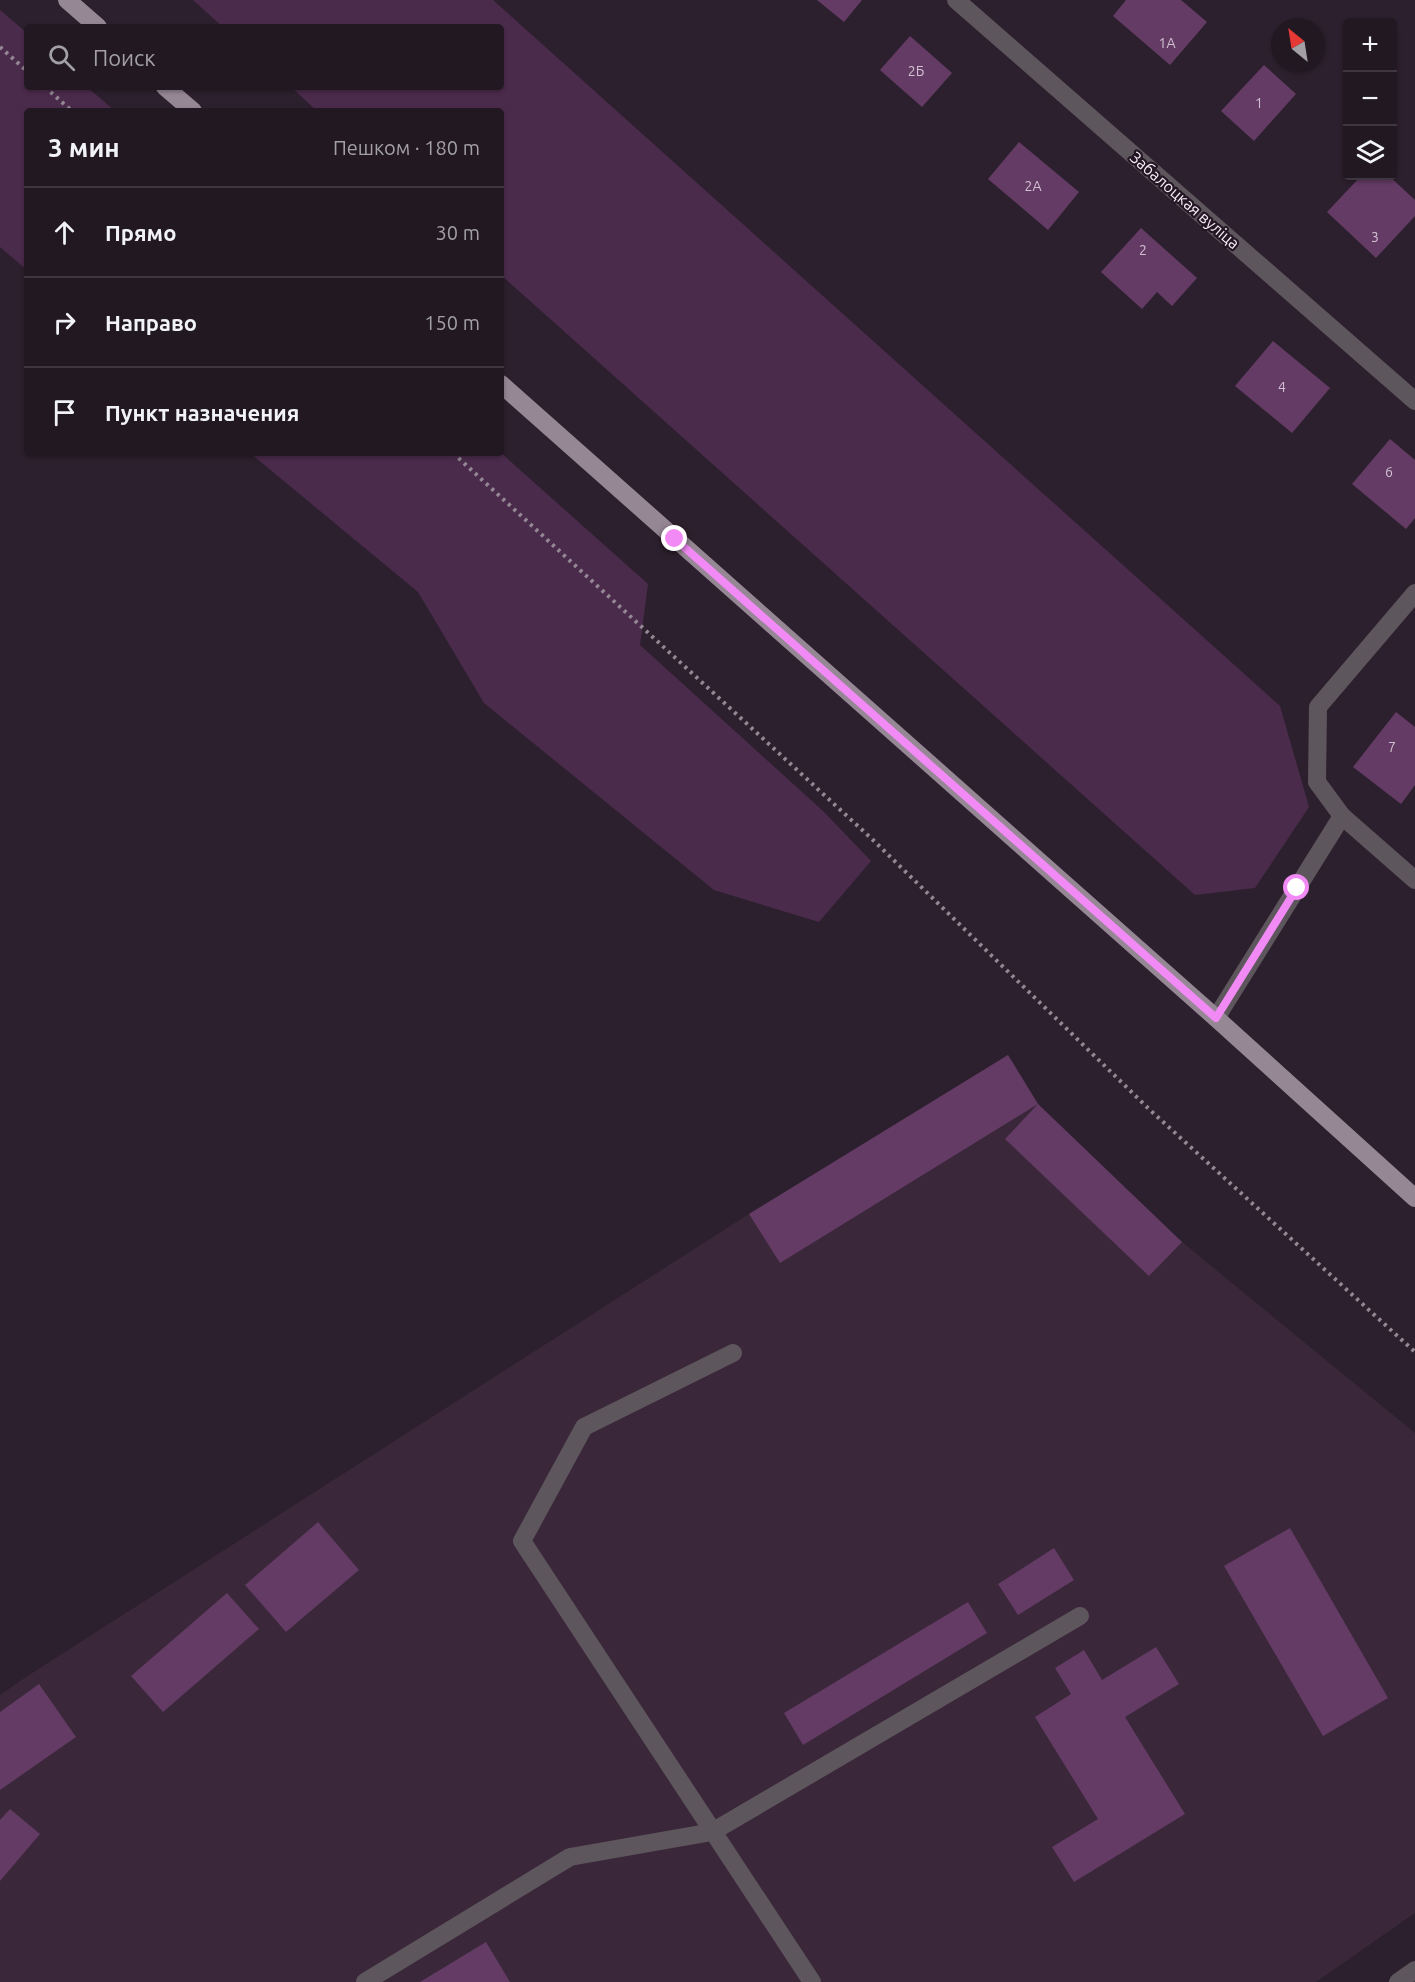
<!DOCTYPE html>
<html lang="ru">
<meta charset="utf-8">
<style>
:root{--surface:#221822;--page:#2e252f;--text:#f1f3f6;--muted:#a2a0a5;--line:#3f3740}
body{margin:0;font-family:Ubuntu,sans-serif;background:var(--page);color:var(--text)}
.controls{position:absolute;right:18px;top:18px;display:grid;overflow:hidden;border-radius:6px;box-shadow:0 2px 4px #0004}
.controls button{width:54px;height:54px;display:grid;place-items:center;padding:0;border:0;border-bottom:2px solid var(--line);background:var(--surface);color:var(--text);font:30px sans-serif}
.compass{position:absolute;left:1271px;top:18px;width:54px;height:54px;border-radius:50%;background:var(--surface);box-shadow:0 2px 4px #0004;rotate:330deg}
.stop{position:absolute;width:18px;height:18px;margin:-14px;border:4px solid #f18af4;border-radius:50%;background:#fff}
.stop.end{background:#f18af4;border-color:#fff;box-shadow:0 2px 6px #0008}
.list{margin:0;padding:0;list-style:none}
h2{display:flex;justify-content:space-between;align-items:center;height:78px;margin:0;padding:0 24px;font-size:26px}
h2 small{font-size:20px;font-weight:400;color:var(--muted)}
.list li{display:grid;grid-template-columns:39px 1fr auto;gap:18px;align-items:center;box-sizing:border-box;height:90px;padding:0 24px;border-top:2px solid var(--line)}
.list b{display:block;font-size:22px;white-space:nowrap}
.list em{font-size:20px;font-style:normal;color:var(--muted)}
.icon{flex:none;width:33px;height:33px;fill:none;stroke:currentColor;stroke-width:2;stroke-linecap:round;stroke-linejoin:round}
.map{position:relative;flex:none;width:1415px;height:1982px;overflow:hidden}
.search{position:absolute;background:var(--surface);box-shadow:0 2px 4px #0004;left:24px;top:24px;width:480px;height:66px;display:flex;align-items:center;gap:15px;box-sizing:border-box;padding:0 21px;border-radius:6px;color:var(--muted);font-size:22px}
.panel{position:absolute;background:var(--surface);box-shadow:0 2px 4px #0004;left:24px;top:108px;width:480px;height:348px;border-radius:6px}
.map>svg:first-child{display:block}
.built{fill:#3a273a}
.green{fill:#4b2b4c}
.building{fill:#643b65}
.lines{fill:none;stroke-linecap:round;stroke-linejoin:round}
.path{stroke:#938893;stroke-width:4;stroke-dasharray:3 4.5;stroke-linecap:butt}
.service{stroke:#5e565d;stroke-width:18}
.minor{stroke:#5e565d;stroke-width:18}
.tertiary{stroke:#5e565d;stroke-width:18}
.primary{stroke:#968795;stroke-width:18}
.route{stroke:#f18af4;stroke-width:8}
.labels{text-anchor:middle;stroke-width:4.5;stroke-linejoin:round;paint-order:stroke}
.number-label{font-size:14px;fill:#d2c1d2}
.street-label{font-size:16px;fill:#f7eef7;stroke:#241624}
</style>
<div class="map">
<svg width="1415" height="1982" viewBox="0 0 1415 1982">
<rect width="100%" height="100%" fill="#2d202e"/>
<path class="built" d="M1008 1055 1038 1104 1182 1242 1415 1433V1913L1316 1982H0V1695L29 1675 749 1214Z"/>
<g class="green">
<path d="M193 0H493L1280 706 1309 807 1255 888 1195 895 501 275V111H317L291 87H501V27H223Z"/>
<path d="M0 10 27 33V87H87L115 111H27V270L0 247Z"/>
<path d="M250 453H501L648 584 640 645 823 811 871 861 819 922 714 890 484 703 418 592Z"/>
</g>
<g class="building">
<path d="M817 0H862L844 22Z"/>
<path d="M1126 0H1181L1207 22 1170 65 1113 16Z"/>
<path d="M910 36 952 73 922 107 880 70Z"/>
<path d="M1264 65 1296 94 1254 141 1221 111Z"/>
<path d="M1019 142 1079 192 1048 230 988 179Z"/>
<path d="M1361 176H1389L1415 200V216L1376 258 1327 212Z"/>
<path d="M1141 228 1197 278 1172 306 1157 292 1142 309 1101 272Z"/>
<path d="M1273 341 1330 388 1292 433 1235 386Z"/>
<path d="M1390 439 1415 460V518L1406 529 1352 484Z"/>
<path d="M1396 712 1415 727V785L1401 804 1353 767Z"/>
<path d="M1008 1055 1038 1104 1182 1242 1149 1276 1005 1139 1038 1104 780 1263 749 1214Z"/>
<path d="M318 1522 359 1570 286 1632 245 1585Z"/>
<path d="M1290 1528 1388 1698 1323 1736 1224 1566Z"/>
<path d="M1054 1548 1074 1580 1018 1615 998 1584Z"/>
<path d="M227 1593 259 1629 163 1712 131 1676Z"/>
<path d="M968 1602 987 1633 803 1745 784 1713Z"/>
<path d="M1156 1647 1179 1684 1125 1717 1185 1814 1074 1882 1052 1847 1098 1819 1035 1717 1071 1694 1055 1668 1084 1650 1102 1680Z"/>
<path d="M39 1684 76 1737 0 1790V1712Z"/>
<path d="M10 1809 40 1834 0 1881V1820Z"/>
<path d="M486 1942 510 1982H420Z"/>
</g>
<g class="lines">
<g class="path">
<path d="M0 47 27 71"/>
<path d="M45 87 72 111"/>
<path d="M453 453 872 839 1150 1110 1415 1352"/>
</g>
<g class="service">
<path d="M733 1353 584 1427 522 1541 812 1982"/>
<path d="M365 1982 570 1857 712 1832 1080 1616"/>
</g>
<g class="minor">
<path d="M956 0 1415 401"/>
<path d="M1342 816 1415 880"/>
<path d="M1216 1018 1342 816 1317 782 1318 707 1415 593"/>
</g>
<path class="tertiary" d="M1398 1982 1415 1970"/>
<g class="primary">
<path d="M67 0 98 27"/>
<path d="M165 87 193 111"/>
<path d="M501 384 1216 1018 1415 1198"/>
</g>
</g>
<g class="lines">
<path class="route" d="M675 539 1216 1018 1297 888"/>
</g>
<g class="labels">
<g class="number-label">
<text x="1167" y="48">1А</text>
<text x="916" y="76">2Б</text>
<text x="1259" y="108">1</text>
<text x="1033" y="191">2А</text>
<text x="1375" y="242">3</text>
<text x="1143" y="255">2</text>
<text x="1282" y="392">4</text>
<text x="1389" y="477">6</text>
<text x="1392" y="752">7</text>
</g>
<g class="street-label">
<text transform="translate(1185 200) rotate(41)" y="6">Забалоцкая вуліца</text>
</g>
</g>
</svg>
<div class="controls">
<button>+</button>
<button>−</button>
<button><svg class="icon" aria-label="layers" viewBox="0 0 24 24"><path d="M12 4l9 5-9 5-9-5zM3 14l9 5 9-5"/></svg></button>
</div>
<svg class="compass" viewBox="-18 -18 36 36"><path d="M0-13l5 13h-10z" fill="#e53935"/><path d="M0 13l5-13h-10z" fill="#a2a0a5"/></svg>
<div class="stop" style="left:1297px;top:888px"></div>
<div class="stop end" style="left:675px;top:539px"></div>
<div class="search"><svg class="icon" aria-label="search" viewBox="0 0 24 24"><circle cx="10" cy="10" r="6"/><path d="M15 15l6 6"/></svg>Поиск</div>
<section class="panel">
<h2>3 мин<small>Пешком · 180 m</small></h2>
<ul class="list">
<li><svg class="icon" aria-label="ahead" viewBox="0 0 24 24"><path d="M12 20V5M6 11l6-6 6 6"/></svg><div><b>Прямо</b></div><em>30 m</em></li>
<li><svg class="icon" aria-label="right" viewBox="0 0 24 24"><path d="M7 20v-9h11M14 6l5 5-5 5"/></svg><div><b>Направо</b></div><em>150 m</em></li>
<li><svg class="icon" aria-label="arrive" viewBox="0 0 24 24"><path d="M6 21V4h12l-3 4 3 4H6"/></svg><div><b>Пункт назначения</b></div></li>
</ul>
</section>
</div>
